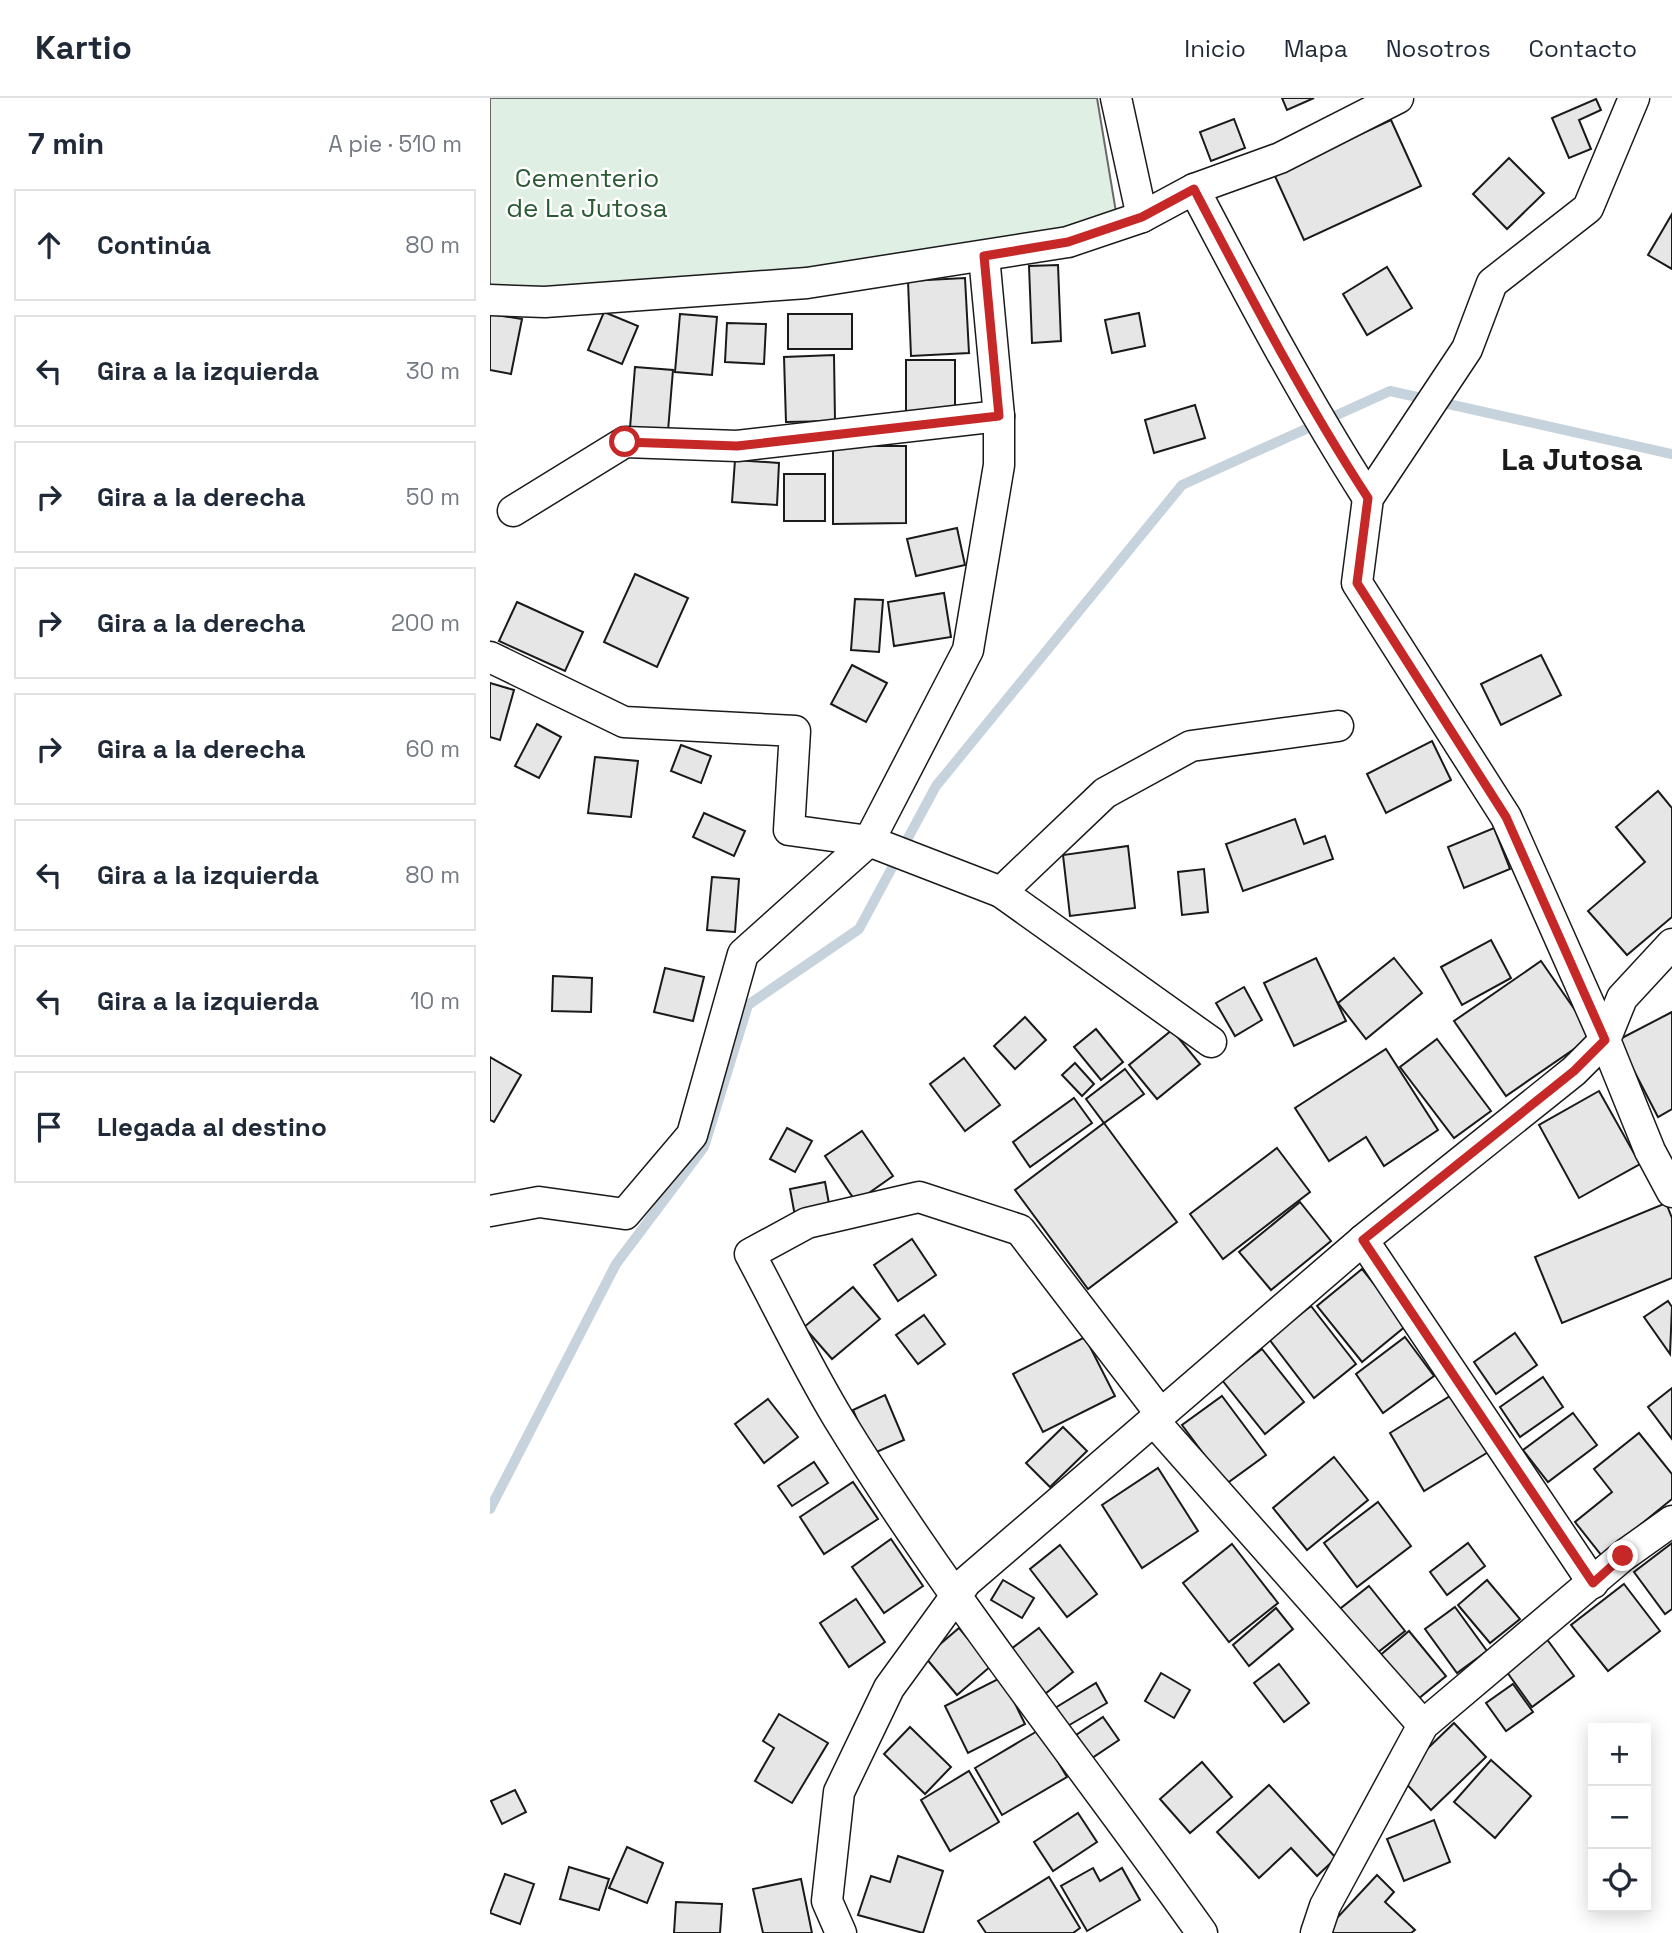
<!DOCTYPE html>
<html lang="es">
<meta charset="utf-8">
<style>
:root{--surface:#fff;--page:#f2f2f3;--text:#1f2937;--muted:#747a83;--line:#e0e1e3}
body{margin:0;font-family:"Space Grotesk",sans-serif;background:var(--page);color:var(--text)}
.controls{position:absolute;right:21px;bottom:21px;display:grid;overflow:hidden;border-radius:0px;box-shadow:0 4px 18px #0003}
.controls button{width:63px;height:63px;display:grid;place-items:center;padding:0;border:0;border-bottom:2px solid var(--line);background:var(--surface);color:var(--text);font:35px sans-serif}
.stop{position:absolute;width:21px;height:21px;margin:-16px;border:5px solid #c62828;border-radius:50%;background:#fff}
.stop.end{background:#c62828;border-color:#fff;box-shadow:0 2px 7px #0008}
.list{margin:0;padding:0;list-style:none}
h2{display:flex;justify-content:space-between;align-items:center;height:91px;margin:0;padding:0 28px;font-size:30px}
h2 small{font-size:23px;font-weight:400;color:var(--muted)}
.list li{display:grid;grid-template-columns:46px 1fr auto;gap:21px;align-items:center;box-sizing:border-box;height:112px;margin:0 14px 14px;padding:0 14px;border:2px solid var(--line);border-radius:0px}
.list b{display:block;font-size:26px;white-space:nowrap}
.list em{font-size:23px;font-style:normal;color:var(--muted)}
.icon{flex:none;width:38px;height:38px;fill:none;stroke:currentColor;stroke-width:2;stroke-linecap:round;stroke-linejoin:round}
.map{position:relative;flex:none;width:1182px;height:1835px;overflow:hidden}
header{display:flex;align-items:center;gap:42px;box-sizing:border-box;height:98px;padding:0 35px;background:var(--surface);border-bottom:2px solid var(--line)}
header strong{font-size:33px}
nav{display:flex;gap:38px;margin-inline-start:auto;font-size:24px}
main{display:flex}
aside{flex:1;background:var(--surface)}
.map>svg:first-child{display:block}
.green{fill:#e0efe3;stroke:#6a6a6a;stroke-width:2}
.lines{fill:none;stroke-linecap:round;stroke-linejoin:round}
.stream{stroke:#c6d2dc;stroke-width:10}
.building{fill:#e6e6e6;stroke:#1a1a1a;stroke-width:2}
.minor-casing{stroke:#1a1a1a;stroke-width:33}
.minor{stroke:#fff;stroke-width:30}
.route{stroke:#c62828;stroke-width:9}
.labels{text-anchor:middle;stroke-width:5;stroke-linejoin:round;paint-order:stroke}
.park-label{font-size:26px;fill:#2b5a34;stroke:#fff}
.quarter-label{font-size:30px;font-weight:bold;fill:#1a1a1a;stroke:#fff}
</style>
<header>
<strong>Kartio</strong>
<nav><a>Inicio</a><a>Mapa</a><a>Nosotros</a><a>Contacto</a></nav>
</header>
<main>
<aside>
<h2>7 min<small>A pie · 510 m</small></h2>
<ul class="list">
<li><svg class="icon" aria-label="ahead" viewBox="0 0 24 24"><path d="M12 20V5M6 11l6-6 6 6"/></svg><div><b>Continúa</b></div><em>80 m</em></li>
<li><svg class="icon" aria-label="left" viewBox="0 0 24 24"><path d="M17 20v-9H6M10 6l-5 5 5 5"/></svg><div><b>Gira a la izquierda</b></div><em>30 m</em></li>
<li><svg class="icon" aria-label="right" viewBox="0 0 24 24"><path d="M7 20v-9h11M14 6l5 5-5 5"/></svg><div><b>Gira a la derecha</b></div><em>50 m</em></li>
<li><svg class="icon" aria-label="right" viewBox="0 0 24 24"><path d="M7 20v-9h11M14 6l5 5-5 5"/></svg><div><b>Gira a la derecha</b></div><em>200 m</em></li>
<li><svg class="icon" aria-label="right" viewBox="0 0 24 24"><path d="M7 20v-9h11M14 6l5 5-5 5"/></svg><div><b>Gira a la derecha</b></div><em>60 m</em></li>
<li><svg class="icon" aria-label="left" viewBox="0 0 24 24"><path d="M17 20v-9H6M10 6l-5 5 5 5"/></svg><div><b>Gira a la izquierda</b></div><em>80 m</em></li>
<li><svg class="icon" aria-label="left" viewBox="0 0 24 24"><path d="M17 20v-9H6M10 6l-5 5 5 5"/></svg><div><b>Gira a la izquierda</b></div><em>10 m</em></li>
<li><svg class="icon" aria-label="arrive" viewBox="0 0 24 24"><path d="M6 21V4h12l-3 4 3 4H6"/></svg><div><b>Llegada al destino</b></div></li>
</ul>
</aside>
<div class="map">
<svg width="1182" height="1835" viewBox="0 0 1182 1835">
<rect width="100%" height="100%" fill="#fff"/>
<path class="green" d="M0 0H607L626 114 572 132 310 174 51 193 0 191Z"/>
<g class="lines">
<path class="stream" d="M0 1411 126 1166 214 1049 258 907 369 831 446 688 692 387 900 293 1182 356"/>
</g>
<g class="building">
<path d="M792 0H824L797 12Z"/>
<path d="M1106 1 1111 12 1089 22 1101 51 1079 60 1062 20Z"/>
<path d="M744 21 755 50 721 63 710 34Z"/>
<path d="M901 22 931 88 814 142 784 76Z"/>
<path d="M1019 60 1054 95 1017 131 983 96Z"/>
<path d="M1182 116V171L1158 157Z"/>
<path d="M568 167 571 243 542 245 539 168Z"/>
<path d="M897 169 922 210 877 237 853 196Z"/>
<path d="M475 180 479 255 421 258 418 183Z"/>
<path d="M114 214 148 228 132 266 98 252Z"/>
<path d="M649 215 655 248 622 255 615 222Z"/>
<path d="M0 216 32 221 21 276 0 272Z"/>
<path d="M190 216 227 219 222 277 185 274Z"/>
<rect x="298" y="216" width="64" height="35"/>
<path d="M237 225 276 226 274 266 235 264Z"/>
<path d="M344 257 345 323 296 324 294 259Z"/>
<path d="M416 262H465V313L416 314Z"/>
<path d="M145 269 183 272 178 333 140 330Z"/>
<path d="M705 307 715 340 664 355 655 322Z"/>
<path d="M343 348H416V425L343 426Z"/>
<path d="M245 362 289 365 287 407 242 404Z"/>
<rect x="294" y="376" width="41" height="47"/>
<path d="M467 430 475 467 426 478 417 441Z"/>
<path d="M145 476 198 500 167 569 114 544Z"/>
<path d="M454 495 461 539 404 548 398 504Z"/>
<path d="M365 501 393 502 389 554 361 552Z"/>
<path d="M27 504 93 534 75 573 9 543Z"/>
<path d="M1051 557 1071 597 1011 627 991 586Z"/>
<path d="M362 567 397 585 376 624 341 606Z"/>
<path d="M0 585 24 592 10 642 0 639Z"/>
<path d="M47 626 71 639 49 680 25 668Z"/>
<path d="M942 643 961 682 896 715 877 676Z"/>
<path d="M191 647 221 658 211 685 181 673Z"/>
<path d="M105 659 148 663 141 719 98 715Z"/>
<path d="M1168 693 1182 710V819L1137 857 1098 813 1155 764 1126 729Z"/>
<path d="M214 715 255 733 244 758 203 739Z"/>
<path d="M805 721 814 746 835 738 843 761 753 793 736 746Z"/>
<path d="M1004 730 1020 771 974 790 958 749Z"/>
<path d="M638 748 645 810 580 818 573 757Z"/>
<path d="M714 771 718 814 692 817 688 774Z"/>
<path d="M222 779 249 781 245 834 217 832Z"/>
<path d="M1001 842 1021 880 972 907 951 869Z"/>
<path d="M826 860 856 923 804 948 774 885Z"/>
<path d="M904 860 932 895 876 941 848 905Z"/>
<path d="M1051 863 1103 938 1016 998 964 923Z"/>
<path d="M175 870 214 879 203 923 164 914Z"/>
<path d="M63 878 102 880 101 914 62 913Z"/>
<path d="M754 889 772 922 745 938 726 905Z"/>
<path d="M1182 914V1011L1168 1019 1128 942Z"/>
<path d="M535 919 556 942 525 971 504 948Z"/>
<path d="M606 931 633 964 611 982 584 949Z"/>
<path d="M682 932 710 966 667 1001 639 967Z"/>
<path d="M947 941 1001 1013 964 1040 910 969Z"/>
<path d="M896 951 948 1032 894 1068 876 1039 839 1063 805 1010Z"/>
<path d="M0 959 31 977 4 1024 0 1022Z"/>
<path d="M474 960 510 1007 475 1033 440 986Z"/>
<path d="M585 965 604 986 592 998 572 977Z"/>
<path d="M635 971 654 996 614 1025 596 1001Z"/>
<path d="M1109 993 1150 1066 1089 1100 1049 1027Z"/>
<path d="M584 1000 602 1025 540 1069 523 1044Z"/>
<path d="M614 1025 687 1124 598 1191 525 1092Z"/>
<path d="M297 1030 322 1043 305 1074 280 1061Z"/>
<path d="M372 1033 403 1078 366 1104 335 1058Z"/>
<path d="M787 1050 820 1094 733 1161 700 1116Z"/>
<path d="M335 1084 340 1111 305 1118 300 1091Z"/>
<path d="M810 1104 841 1143 781 1192 749 1154Z"/>
<path d="M1176 1105 1182 1120V1180L1072 1225 1045 1159Z"/>
<path d="M422 1141 446 1177 408 1203 384 1167Z"/>
<path d="M872 1171 917 1227 872 1264 827 1208Z"/>
<path d="M363 1189 390 1221 342 1261 314 1229Z"/>
<path d="M1178 1203 1182 1209 1180 1256 1154 1219Z"/>
<path d="M821 1208 866 1266 824 1300 779 1241Z"/>
<path d="M434 1217 455 1246 428 1266 406 1237Z"/>
<path d="M1025 1235 1047 1267 1006 1296 984 1264Z"/>
<path d="M595 1239 625 1298 553 1334 523 1276Z"/>
<path d="M915 1239 944 1278 893 1315 866 1276Z"/>
<path d="M772 1251 814 1304 775 1336 732 1282Z"/>
<path d="M1053 1279 1073 1309 1030 1339 1010 1309Z"/>
<path d="M1182 1290V1341L1158 1309Z"/>
<path d="M965 1295 1000 1353 934 1393 900 1335Z"/>
<path d="M395 1297 414 1342 382 1356 363 1312Z"/>
<path d="M732 1298 776 1357 736 1386 692 1327Z"/>
<path d="M278 1301 308 1339 274 1365 245 1326Z"/>
<path d="M1083 1315 1107 1347 1058 1384 1033 1352Z"/>
<path d="M573 1329 597 1353 560 1389 536 1365Z"/>
<path d="M1149 1335 1182 1376V1401L1112 1458 1085 1424 1122 1394 1104 1371Z"/>
<path d="M844 1359 878 1402 817 1452 783 1410Z"/>
<path d="M324 1364 338 1385 302 1408 288 1388Z"/>
<path d="M668 1370 708 1433 652 1470 612 1407Z"/>
<path d="M363 1384 388 1421 334 1456 310 1419Z"/>
<path d="M888 1404 921 1448 867 1489 834 1445Z"/>
<path d="M401 1441 433 1488 394 1515 362 1469Z"/>
<path d="M978 1445 995 1468 957 1497 940 1474Z"/>
<path d="M1182 1445V1511L1175 1516 1144 1474Z"/>
<path d="M742 1446 788 1505 739 1544 693 1485Z"/>
<path d="M570 1447 607 1496 577 1519 540 1471Z"/>
<path d="M513 1482 544 1500 532 1520 501 1502Z"/>
<path d="M997 1482 1030 1521 1000 1545 968 1507Z"/>
<path d="M1134 1486 1170 1533 1118 1573 1081 1527Z"/>
<path d="M879 1488 915 1533 873 1566 837 1521Z"/>
<path d="M366 1501 395 1544 359 1569 330 1525Z"/>
<path d="M965 1509 997 1553 967 1575 935 1531Z"/>
<path d="M786 1510 803 1531 759 1568 743 1547Z"/>
<path d="M469 1530 501 1568 467 1597 435 1559Z"/>
<path d="M549 1530 583 1574 551 1599 517 1554Z"/>
<path d="M919 1533 956 1578 911 1615 875 1570Z"/>
<path d="M1056 1540 1084 1578 1042 1609 1014 1570Z"/>
<path d="M789 1566 819 1605 794 1624 764 1585Z"/>
<path d="M671 1575 700 1592 684 1620 655 1603Z"/>
<path d="M512 1579 535 1626 478 1655 455 1608Z"/>
<path d="M606 1585 617 1605 576 1629 565 1610Z"/>
<path d="M1023 1586 1043 1614 1016 1633 996 1605Z"/>
<path d="M289 1616 338 1645 302 1705 265 1683 284 1650 273 1643Z"/>
<path d="M613 1619 629 1642 602 1660 586 1637Z"/>
<path d="M964 1625 996 1659 941 1712 909 1678Z"/>
<path d="M420 1629 461 1669 435 1696 394 1656Z"/>
<path d="M549 1632 577 1679 512 1717 485 1670Z"/>
<path d="M1001 1662 1041 1698 1005 1740 964 1704Z"/>
<path d="M712 1664 742 1699 700 1735 670 1701Z"/>
<path d="M479 1673 509 1724 460 1753 431 1702Z"/>
<path d="M779 1687 846 1760 827 1778 801 1750 769 1780 727 1734Z"/>
<path d="M25 1692 36 1714 12 1726 1 1703Z"/>
<path d="M588 1715 607 1744 563 1773 544 1744Z"/>
<path d="M944 1722 960 1764 914 1783 897 1741Z"/>
<path d="M137 1749 173 1765 157 1805 119 1790Z"/>
<path d="M408 1758 453 1773 433 1835 368 1817 381 1778 400 1784Z"/>
<path d="M79 1769 119 1781 109 1812 70 1801Z"/>
<path d="M603 1770 610 1783 632 1770 650 1802 597 1833 571 1788Z"/>
<path d="M15 1776 44 1786 30 1826 0 1815Z"/>
<path d="M887 1777 904 1794 895 1804 925 1832 921 1835H833Z"/>
<path d="M559 1779 590 1830 583 1835H496L488 1823Z"/>
<path d="M311 1781 322 1835H273L263 1791Z"/>
<path d="M186 1804 232 1806 230 1835H184Z"/>
</g>
<g class="lines">
<g class="minor-casing">
<g id="minor">
<path d="M626 0 652 119"/>
<path d="M1144 0 1098 110 1002 185 977 251 878 400 867 485 1016 719 1115 942 1160 1053 1182 1094"/>
<path d="M704 91C759 196 814 300 878 400"/>
<path d="M0 202 55 204 317 185 578 144 652 119 704 91 790 60 908 0"/>
<path d="M23 413 135 344 247 348 509 318"/>
<path d="M0 559 134 624 305 633 299 732 379 743 478 552 509 367V318L494 158"/>
<path d="M511 794 615 695 701 648 848 628"/>
<path d="M0 1113 49 1104 135 1116 202 1037 253 856 379 743 511 794 721 944"/>
<path d="M873 1142 1103 1485"/>
<path d="M670 1315 530 1132 429 1099 317 1125 260 1156C289 1210 316 1267 348 1320 458 1500 591 1664 712 1835"/>
<path d="M663 1322 933 1627"/>
<path d="M351 1835 337 1803 349 1694 399 1590 476 1484 873 1142 1084 973 1115 942 1132 900 1182 846"/>
<path d="M826 1835 835 1808 933 1627 1133 1458 1182 1423"/>
</g>
</g>
<use href="#minor" class="minor"/>
</g>
<g class="lines">
<path class="route" d="M135 344 247 348 509 318 494 158 578 144 652 119 704 91C759 196 813 300 878 400L867 485 1016 719 1115 942 1084 973 873 1142 1103 1485 1133 1458"/>
</g>
<g class="labels">
<g class="park-label">
<text x="97" y="89">Cementerio<tspan x="97" dy="30">de La Jutosa</tspan></text>
</g>
<g class="quarter-label">
<text x="1082" y="372">La Jutosa</text>
</g>
</g>
</svg>
<div class="controls">
<button>+</button>
<button>−</button>
<button><svg class="icon" aria-label="locate" viewBox="0 0 24 24"><circle cx="12" cy="12" r="6"/><path d="M12 2v4M12 18v4M2 12h4M18 12h4"/></svg></button>
</div>
<div class="stop" style="left:135px;top:344px"></div>
<div class="stop end" style="left:1133px;top:1458px"></div>
</div>
</main>
